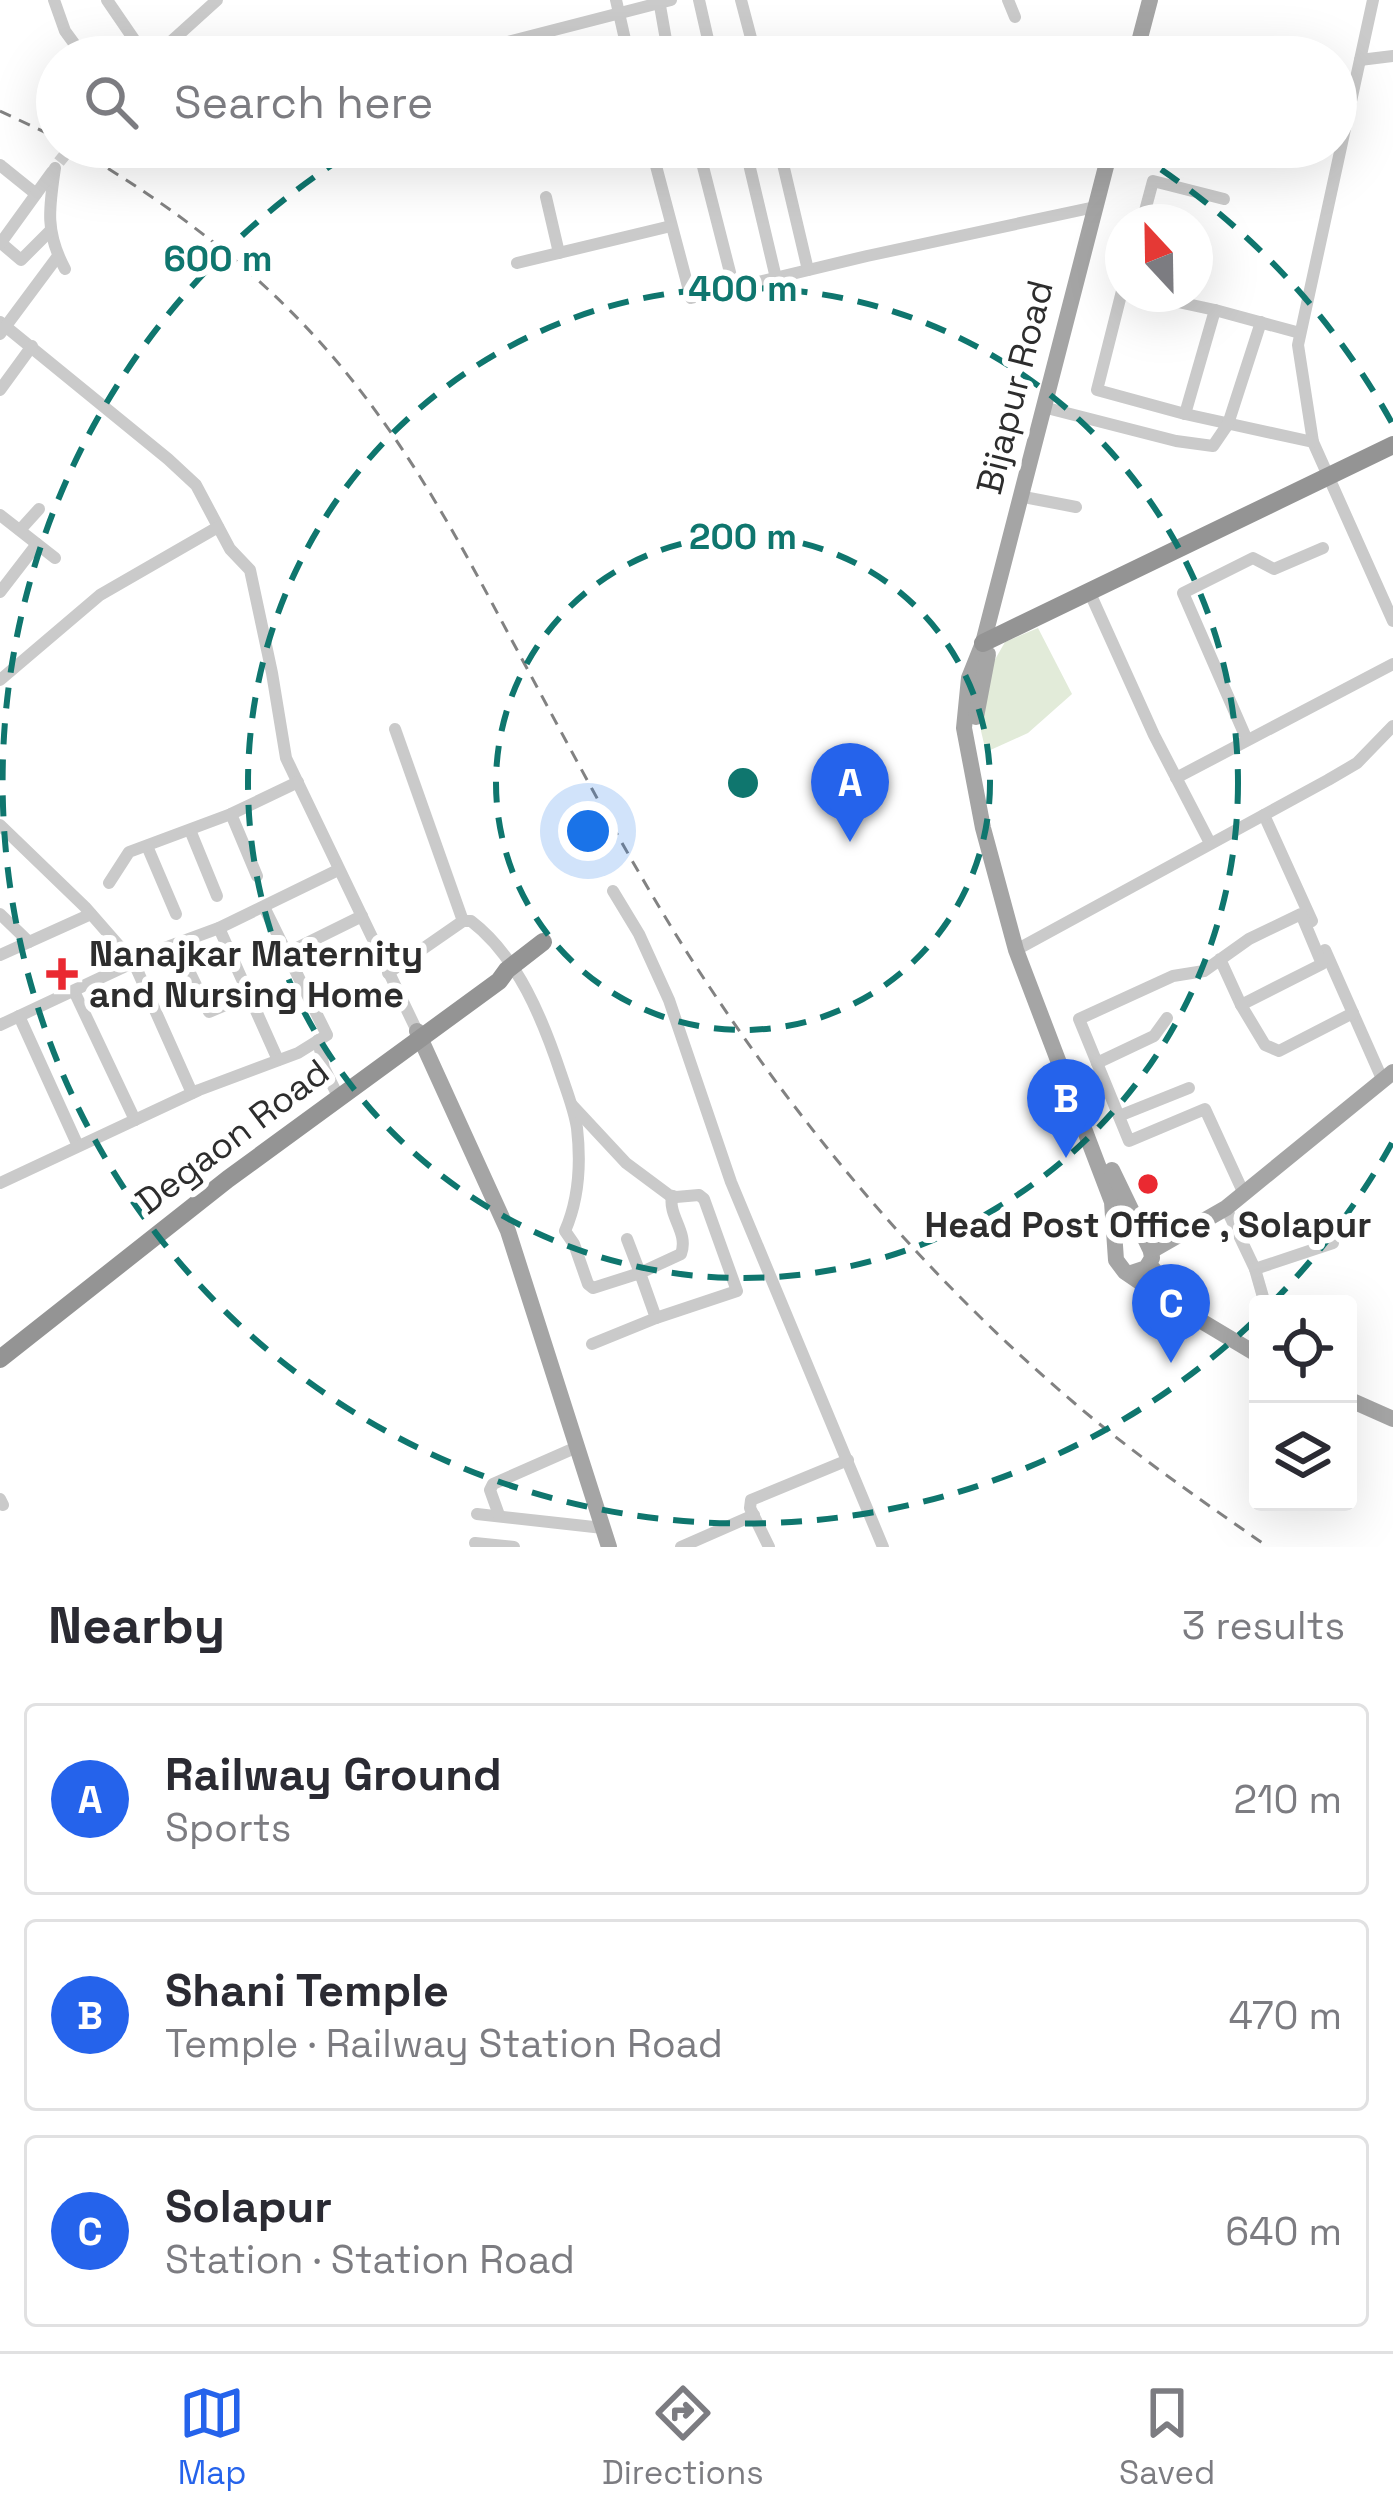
<!DOCTYPE html>
<meta charset="utf-8">
<style>
:root{--surface:#fff;--page:#f7f7f7;--text:#2b2b33;--muted:#7c7c81;--line:#e1e1e2;--accent:#2563eb}
body{margin:0;font-family:"Space Grotesk",sans-serif;background:var(--page);color:var(--text)}
.controls{position:absolute;right:36px;bottom:36px;display:grid;overflow:hidden;border-radius:12px;box-shadow:0 12px 48px #0002}
.controls button{width:108px;height:108px;display:grid;place-items:center;padding:0;border:0;border-bottom:3px solid var(--line);background:var(--surface);color:var(--text);font:60px sans-serif}
.compass{position:absolute;left:1105px;top:204px;width:108px;height:108px;border-radius:50%;background:var(--surface);box-shadow:0 12px 48px #0002;rotate:338deg}
.you{position:absolute;left:588px;top:831px;width:42px;height:42px;margin:-30px;border:9px solid #fff;border-radius:50%;background:#1a73e8;box-shadow:0 0 0 18px #1a73e833}
.badge{display:grid;place-items:center;width:78px;height:78px;border-radius:50%;background:var(--accent);color:#fff;font-size:39px;font-weight:700}
.pin{position:absolute;translate:-50% -99px;filter:drop-shadow(0 3px 6px #0008)}
.pin::after{content:'';position:absolute;top:63px;width:42px;height:36px;background:inherit;clip-path:polygon(0 0,100% 0,50% 100%)}
.list{margin:0;padding:0;list-style:none}
h2{display:flex;justify-content:space-between;align-items:center;height:156px;margin:0;padding:0 48px;font-size:51px}
h2 small{font-size:39px;font-weight:400;color:var(--muted)}
.list li{display:grid;grid-template-columns:78px 1fr auto;gap:36px;align-items:center;box-sizing:border-box;height:192px;margin:0 24px 24px;padding:0 24px;border:3px solid var(--line);border-radius:12px}
.list b{display:block;font-size:45px;white-space:nowrap}
.list p{margin:0;font-size:39px;white-space:nowrap;color:var(--muted)}
.list em{font-size:39px;font-style:normal;color:var(--muted)}
.icon{flex:none;width:66px;height:66px;fill:none;stroke:currentColor;stroke-width:2;stroke-linecap:round;stroke-linejoin:round}
.map{position:relative;flex:none;width:1393px;height:1547px;overflow:hidden}
.search{position:absolute;background:var(--surface);box-shadow:0 12px 48px #0002;left:36px;right:36px;top:36px;height:132px;display:flex;align-items:center;gap:30px;box-sizing:border-box;padding:0 42px;border-radius:66px;color:var(--muted);font-size:45px}
.sheet{height:804px;background:var(--surface)}
nav{display:flex;justify-content:space-around;align-items:center;box-sizing:border-box;height:168px;border-top:3px solid var(--line);background:var(--surface);font-size:33px;color:var(--muted)}
nav a{display:grid;justify-items:center;gap:6px}
nav .on{color:var(--accent)}
.map>svg:first-child{display:block}
.green{fill:#e2ebd9}
.lines{fill:none;stroke-linecap:round;stroke-linejoin:round}
.minor-tunnel{stroke:#d5d5d5;stroke-width:12;stroke-dasharray:12 6;stroke-linecap:butt}
.minor{stroke:#cacaca;stroke-width:12}
.major{stroke:#a5a5a5;stroke-width:16}
.highway{stroke:#949494;stroke-width:18}
.rail{stroke:#828282;stroke-width:3;stroke-dasharray:12 9;stroke-linecap:butt}
.ring{fill:none;stroke:#0f766e;stroke-width:6;stroke-dasharray:21 15}
.poi-dot{fill:#ea2931;stroke:#fff;stroke-width:4.5}
.labels{text-anchor:middle;stroke-width:12;stroke-linejoin:round;paint-order:stroke}
.street-label{font-size:36px;fill:#2d2d2d;stroke:#fff}
.poi-label{font-size:36px;font-weight:bold;fill:#2d2d2d;stroke:#fff;text-anchor:start}
.centre{fill:#0f766e;stroke:#fff;stroke-width:6}
.ring-label{font-size:36px;text-anchor:middle;font-weight:bold;fill:#0f766e;stroke:#fff;stroke-width:12;stroke-linejoin:round;paint-order:stroke}
</style>
<div class="map">
<svg width="1393" height="1547" viewBox="0 0 1393 1547">
<rect width="100%" height="100%" fill="#fff"/>
<path class="green" d="M1038 628 1072 694 1028 733 986 752 981 731 982 716 993 663 1005 642Z"/>
<g class="lines">
<path class="minor-tunnel" d="M59 162 71 147"/>
<g class="minor">
<path d="M54 0 65 31 84 57"/>
<path d="M107 0 146 57"/>
<path d="M616 0 629 57"/>
<path d="M659 0 669 57"/>
<path d="M699 0 712 57"/>
<path d="M741 0 756 57"/>
<path d="M1008 0 1015 17"/>
<path d="M1373 0 1298 345 1313 442 1393 621"/>
<path d="M461 54 671 0"/>
<path d="M154 57 217 0"/>
<path d="M694 57 752 42"/>
<path d="M1360 60 1393 56"/>
<path d="M651 147 691 298 867 256 1095 207"/>
<path d="M698 147 734 288"/>
<path d="M745 147 776 278"/>
<path d="M779 147 808 270"/>
<path d="M0 165 36 194"/>
<path d="M55 168C49 208 45 232 65 269"/>
<path d="M546 197 559 253"/>
<path d="M1142 222 1153 181 1224 199"/>
<path d="M0 242 21 260 50 231"/>
<path d="M0 244 52 172"/>
<path d="M517 263 671 226"/>
<path d="M1123 287 1097 390 1185 414 1313 442"/>
<path d="M1141 294 1215 310 1300 333"/>
<path d="M0 322 168 459 196 485 230 549 250 570 272 673 286 758 417 1031"/>
<path d="M0 334 58 256"/>
<path d="M0 390 32 346"/>
<path d="M1043 407 1176 441 1213 446 1228 424 1261 322"/>
<path d="M1185 414 1215 310"/>
<path d="M1029 498 1076 507"/>
<path d="M0 515 55 558"/>
<path d="M20 530 39 509"/>
<path d="M1089 591 1154 735 1210 843"/>
<path d="M0 592 37 544"/>
<path d="M0 680 100 595 218 527"/>
<path d="M395 729 463 921"/>
<path d="M1247 740 1183 593 1253 558 1274 569 1323 548"/>
<path d="M1176 778 1393 664"/>
<path d="M231 814 257 876"/>
<path d="M1264 815 1312 921"/>
<path d="M0 825 85 907 134 963 192 1093"/>
<path d="M190 830 217 896"/>
<path d="M147 846 176 914"/>
<path d="M109 883 129 852 231 814 298 782"/>
<path d="M613 891 639 934 669 1000 731 1182 883 1547"/>
<path d="M0 914 29 942"/>
<path d="M219 928 278 1060"/>
<path d="M176 944 209 1012 249 995"/>
<path d="M1016 950 1328 780 1357 763 1393 726"/>
<path d="M1325 950 1383 1081"/>
<path d="M287 953 362 916"/>
<path d="M0 955 91 914"/>
<path d="M1220 959 1241 1005 1322 964 1301 914 1249 939 1204 971 1173 976 1079 1019 1129 1141 1205 1109 1244 1194"/>
<path d="M388 973 463 921H471C518 957 543 1020 561 1074 567 1092 574 1109 577 1128 581 1163 579 1199 565 1231L574 1244 588 1284 593 1288 640 1273 656 1318 592 1344"/>
<path d="M74 991 135 1120"/>
<path d="M1241 1005 1265 1045 1279 1051 1353 1013"/>
<path d="M19 1016 78 1146"/>
<path d="M0 1025 162 949 219 928 338 870"/>
<path d="M318 1040 324 1068 339 1098"/>
<path d="M1097 1063 1154 1036 1167 1018"/>
<path d="M572 1105 626 1163 669 1195 676 1197 699 1195 704 1199 737 1291 656 1318"/>
<path d="M1119 1116 1189 1088"/>
<path d="M0 1183 199 1090 298 1053 327 1035 264 907"/>
<path d="M1226 1208 1255 1269 1265 1304"/>
<path d="M627 1239 640 1273 681 1254C689 1232 668 1217 672 1196"/>
<path d="M1255 1269 1333 1243"/>
<path d="M0 1499 3 1505"/>
<path d="M477 1514 603 1528"/>
<path d="M499 1515 490 1490 493 1484 577 1447"/>
<path d="M475 1543 514 1547"/>
<path d="M681 1547 754 1515"/>
<path d="M769 1547 750 1508 751 1500 848 1460"/>
</g>
<g class="major">
<path d="M1135 57 1150 0"/>
<path d="M1111 147 983 643 969 678 964 728 983 828 1016 950 1112 1202 1116 1260 1125 1272 1166 1300 1258 1355"/>
<path d="M976 717 988 654"/>
<path d="M417 1031 508 1231 609 1547"/>
<path d="M1112 1170 1151 1251 1152 1258 1146 1268 1131 1273"/>
<path d="M1151 1251 1226 1208 1393 1072"/>
<path d="M1149 1264 1164 1282 1192 1304"/>
<path d="M1348 1399 1393 1419"/>
</g>
<g class="highway">
<path d="M983 643 1393 445"/>
<path d="M0 1359 228 1179 499 981 507 970 543 942"/>
</g>
<g class="rail">
<path d="M0 111 57 138"/>
<path d="M72 147C178 208 275 283 352 380 415 459 462 546 509 635 567 742 623 851 688 954 796 1123 926 1278 1079 1407 1139 1458 1204 1502 1268 1547"/>
</g>
</g>
<g class="ring">
<circle cx="743" cy="783" r="247"/>
<circle cx="743" cy="783" r="495"/>
<path d="M1392 1143A742 742 0 0 1 1272 1303M1254 1321A742 742 0 1 1 355 150M595 56A742 742 0 0 1 891 56M1131 150A742 742 0 0 1 1392 423"/>
</g>
<g class="poi-dot">
<path d="M56 956h12v12h12v12h-12v12h-12v-12h-12v-12h12z"/>
<circle cx="1148" cy="1184" r="12"/>
</g>
<g class="labels">
<g class="street-label">
<text transform="translate(1014 387) rotate(-76)" y="13">Bijapur Road</text>
<text transform="translate(232 1136) rotate(-37)" y="13">Degaon Road</text>
</g>
<g class="poi-label">
<text x="89" y="966">Nanajkar Maternity<tspan x="89" dy="41">and Nursing Home</tspan></text>
<text x="1148" y="1237" text-anchor="middle">Head Post Office , Solapur</text>
</g>
</g>
<circle cx="743" cy="783" r="18" class="centre"/>
<g class="ring-label">
<text x="218" y="271">600 m</text>
<text x="743" y="301">400 m</text>
<text x="743" y="549">200 m</text>
</g>
</svg>
<div class="controls">
<button><svg class="icon" aria-label="locate" viewBox="0 0 24 24"><circle cx="12" cy="12" r="6"/><path d="M12 2v4M12 18v4M2 12h4M18 12h4"/></svg></button>
<button><svg class="icon" aria-label="layers" viewBox="0 0 24 24"><path d="M12 4l9 5-9 5-9-5zM3 14l9 5 9-5"/></svg></button>
</div>
<svg class="compass" viewBox="-18 -18 36 36"><path d="M0-13l5 13h-10z" fill="#e53935"/><path d="M0 13l5-13h-10z" fill="#7c7c81"/></svg>
<div class="you"></div>
<div class="pin badge" style="left:850px;top:842px">A</div>
<div class="pin badge" style="left:1066px;top:1158px">B</div>
<div class="pin badge" style="left:1171px;top:1363px">C</div>
<div class="search"><svg class="icon" aria-label="search" viewBox="0 0 24 24"><circle cx="10" cy="10" r="6"/><path d="M15 15l6 6"/></svg>Search here</div>
</div>
<section class="sheet">
<h2>Nearby<small>3 results</small></h2>
<ul class="list">
<li><span class="badge">A</span><div><b>Railway Ground</b><p>Sports</p></div><em>210 m</em></li>
<li><span class="badge">B</span><div><b>Shani Temple</b><p>Temple · Railway Station Road</p></div><em>470 m</em></li>
<li><span class="badge">C</span><div><b>Solapur</b><p>Station · Station Road</p></div><em>640 m</em></li>
</ul>
</section>
<nav>
<a class="on"><svg class="icon" aria-label="map" viewBox="0 0 24 24"><path d="M3 6l6-2 6 2 6-2v14l-6 2-6-2-6 2zM9 4v14M15 6v14"/></svg>Map</a>
<a><svg class="icon" aria-label="directions" viewBox="0 0 24 24"><path d="M12 3l9 9-9 9-9-9zM9 14v-3h6M13 9l2 2-2 2"/></svg>Directions</a>
<a><svg class="icon" aria-label="saved" viewBox="0 0 24 24"><path d="M7 4h10v16l-5-4-5 4z"/></svg>Saved</a>
</nav>
